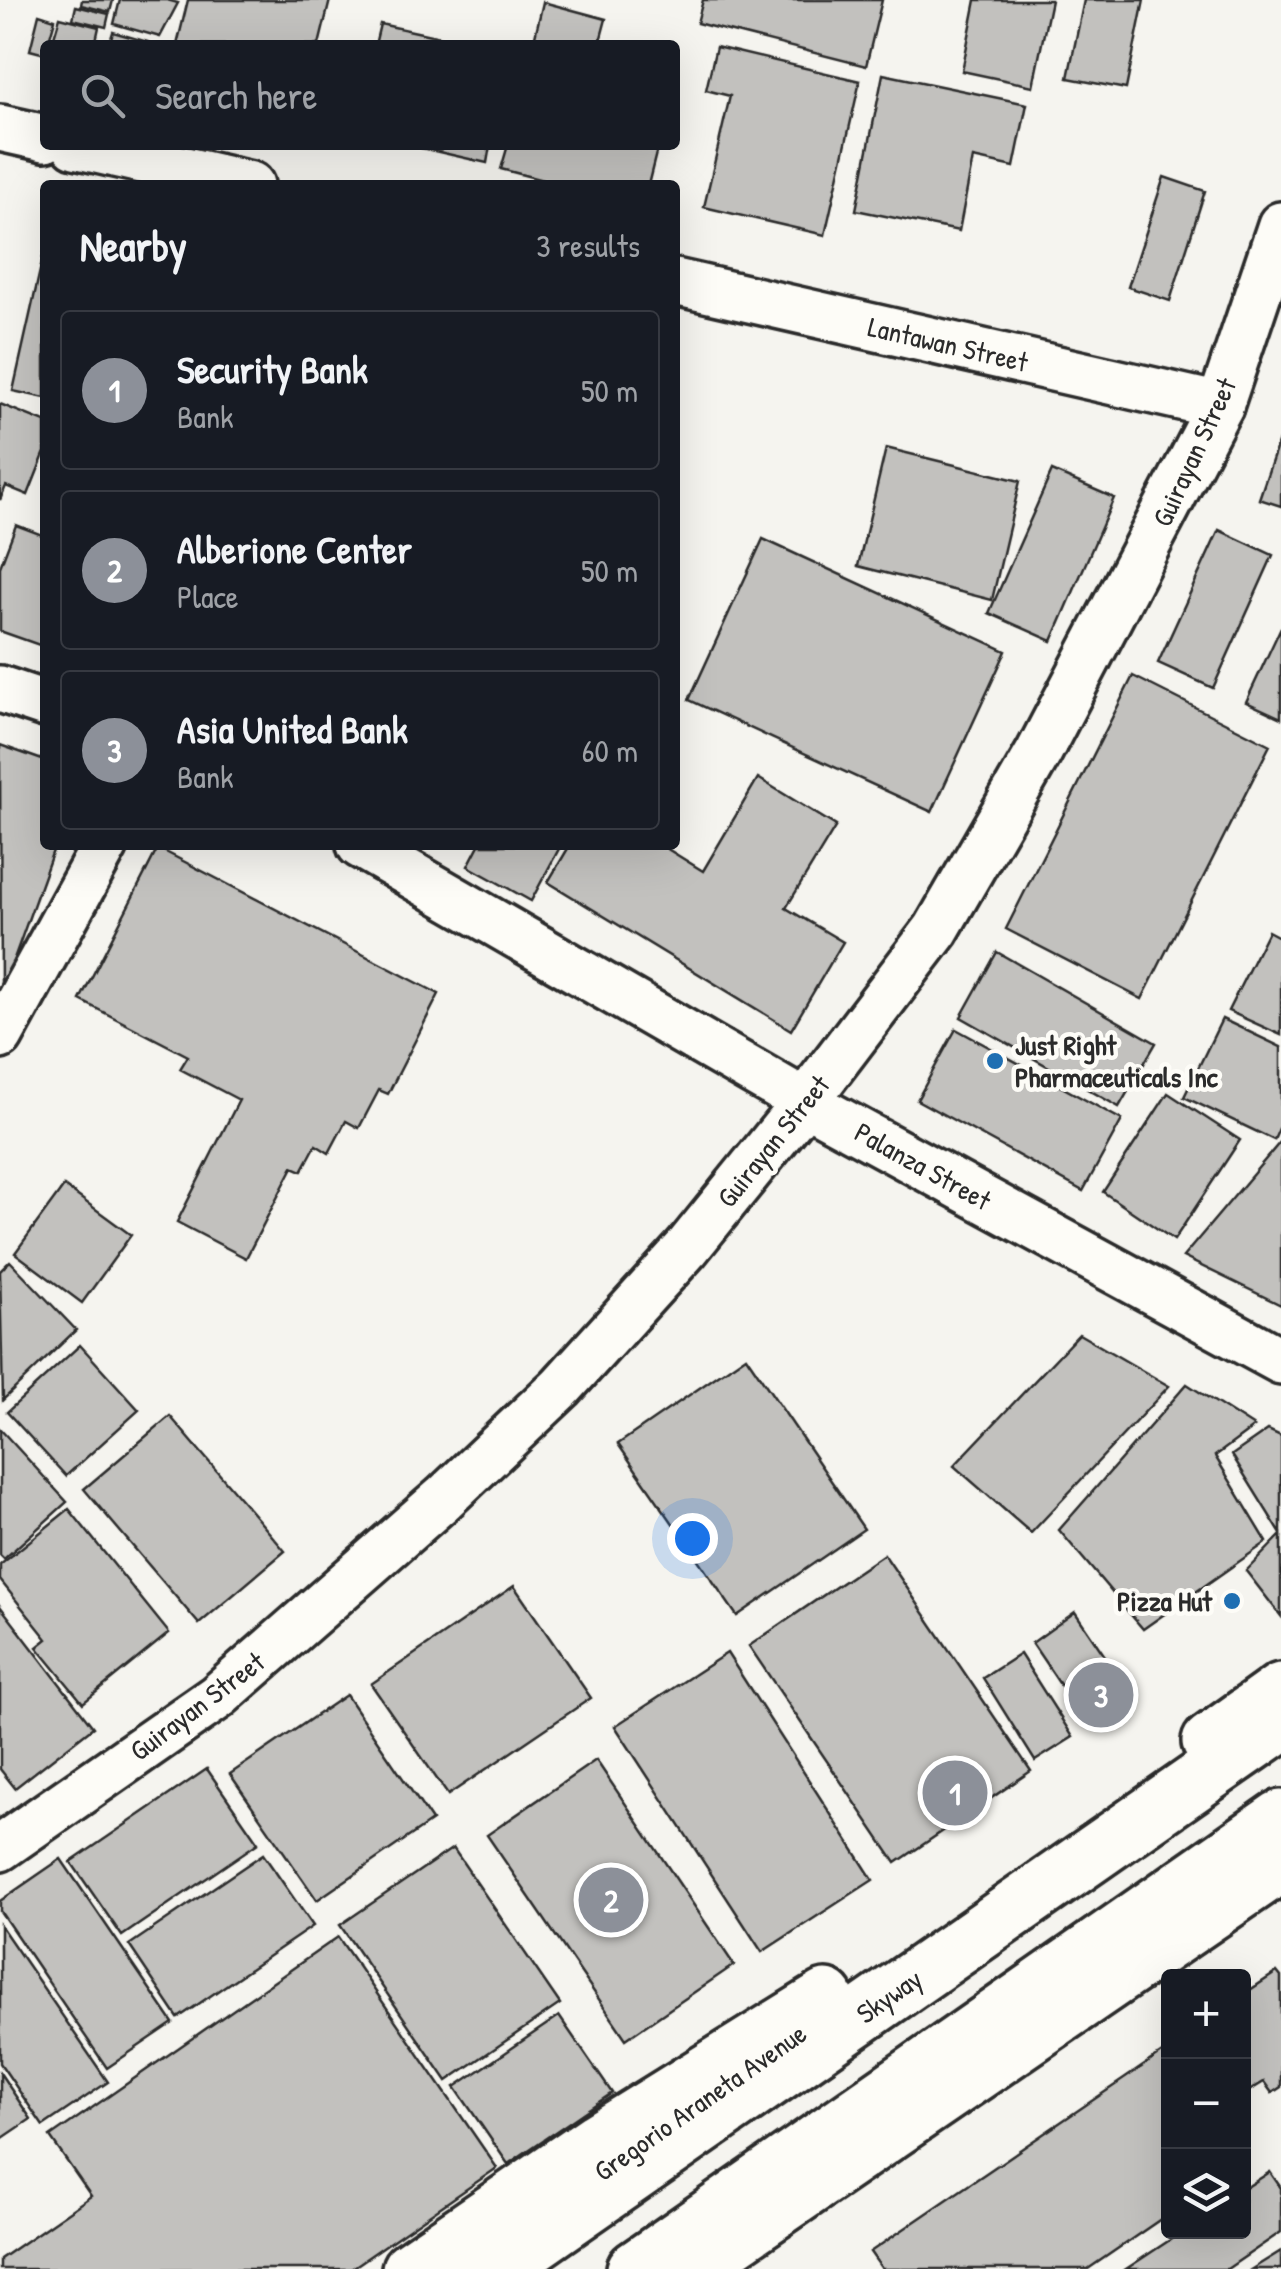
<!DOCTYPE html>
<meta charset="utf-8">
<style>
:root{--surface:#171b24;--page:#242831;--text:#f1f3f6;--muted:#9ea1a6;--line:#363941;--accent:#8c9099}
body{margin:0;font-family:"Patrick Hand",sans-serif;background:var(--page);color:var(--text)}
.controls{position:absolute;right:30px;bottom:30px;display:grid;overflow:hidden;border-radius:10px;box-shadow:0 10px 40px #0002}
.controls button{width:90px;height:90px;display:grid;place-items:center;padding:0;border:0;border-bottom:2px solid var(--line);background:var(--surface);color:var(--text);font:50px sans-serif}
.you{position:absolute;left:692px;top:1538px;width:35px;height:35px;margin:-25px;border:8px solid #fff;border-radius:50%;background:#1a73e8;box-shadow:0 0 0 15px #1a73e833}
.badge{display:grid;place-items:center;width:65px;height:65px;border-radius:50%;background:var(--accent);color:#fff;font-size:32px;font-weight:700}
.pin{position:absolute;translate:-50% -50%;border:5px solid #fff;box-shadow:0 2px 10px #0006}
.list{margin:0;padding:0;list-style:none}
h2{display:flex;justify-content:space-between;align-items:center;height:130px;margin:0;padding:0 40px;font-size:42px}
h2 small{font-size:32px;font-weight:400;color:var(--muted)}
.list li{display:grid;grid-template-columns:65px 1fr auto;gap:30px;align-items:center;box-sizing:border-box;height:160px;margin:0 20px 20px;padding:0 20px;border:2px solid var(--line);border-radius:10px}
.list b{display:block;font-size:38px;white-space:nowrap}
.list p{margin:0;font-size:32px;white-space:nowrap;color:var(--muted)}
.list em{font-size:32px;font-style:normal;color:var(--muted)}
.icon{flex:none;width:55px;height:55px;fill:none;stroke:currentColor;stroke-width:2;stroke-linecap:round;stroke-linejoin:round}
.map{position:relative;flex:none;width:1281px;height:2269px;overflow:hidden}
.search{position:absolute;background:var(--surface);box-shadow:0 10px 40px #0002;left:40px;top:40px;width:640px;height:110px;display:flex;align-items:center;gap:25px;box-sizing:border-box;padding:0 35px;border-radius:10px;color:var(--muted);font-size:38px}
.panel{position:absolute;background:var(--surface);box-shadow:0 10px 40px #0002;left:40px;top:180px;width:640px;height:670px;border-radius:10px}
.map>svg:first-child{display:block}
.building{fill:#c2c1be;stroke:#2b2b2b;stroke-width:2.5}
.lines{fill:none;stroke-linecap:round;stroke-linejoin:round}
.street-casing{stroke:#2b2b2b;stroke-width:52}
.primary-casing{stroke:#2b2b2b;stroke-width:62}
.highway-casing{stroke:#2b2b2b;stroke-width:62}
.street{stroke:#fdfcf7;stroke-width:45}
.primary{stroke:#fdfcf7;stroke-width:55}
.highway{stroke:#fdfcf7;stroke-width:55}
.poi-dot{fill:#1f6fb2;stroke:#fdfcf7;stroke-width:4}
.labels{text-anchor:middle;stroke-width:9;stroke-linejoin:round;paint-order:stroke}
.street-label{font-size:28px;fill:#2b2b2b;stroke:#fdfcf7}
.poi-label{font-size:28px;font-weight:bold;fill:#2b2b2b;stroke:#fdfcf7;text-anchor:start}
</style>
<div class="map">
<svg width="1281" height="2269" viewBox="0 0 1281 2269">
<rect width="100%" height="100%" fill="#f5f4ef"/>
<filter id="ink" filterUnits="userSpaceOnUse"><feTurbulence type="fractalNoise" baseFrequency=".01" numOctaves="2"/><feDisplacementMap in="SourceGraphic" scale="20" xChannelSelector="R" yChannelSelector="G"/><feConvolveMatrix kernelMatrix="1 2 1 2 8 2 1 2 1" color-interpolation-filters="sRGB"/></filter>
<g filter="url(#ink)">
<g class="building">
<path d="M82 0H113L110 12 81 5Z"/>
<path d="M120 0H167L178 3 160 37 114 24Z"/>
<path d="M188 0H330L319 45H177Z"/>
<path d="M703 0H882L866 66 697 23Z"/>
<path d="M976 0H1051L1033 86 962 71Z"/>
<path d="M1084 0H1144L1126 89 1068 78Z"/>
<path d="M543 2 606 19 599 45H533Z"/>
<path d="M76 6 109 14 106 27 73 19Z"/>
<path d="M39 14 55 19 45 54 30 50Z"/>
<path d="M60 17 99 27 95 45 54 37Z"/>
<path d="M380 24 477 45H375Z"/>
<path d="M113 32 148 42 147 45H109Z"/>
<path d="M716 47 860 81 825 235 704 207 730 96 706 90Z"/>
<path d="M883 74 1027 104 1014 167 973 158 959 231 856 210Z"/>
<path d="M408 145H490L487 163Z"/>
<path d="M508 145H658L648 185H562L501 169Z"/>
<path d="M1164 177 1205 191 1170 301 1128 287Z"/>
<path d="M45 248V398L13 391Z"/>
<path d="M0 404 45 422V452L28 495 6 486 0 500Z"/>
<path d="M1281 434V506L1259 499Z"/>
<path d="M886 448 1020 481 992 600 858 566Z"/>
<path d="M1052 471 1114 498 1052 641 989 613Z"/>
<path d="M16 525 45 536V647L0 631V567Z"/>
<path d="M1219 530 1273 555 1213 688 1158 663Z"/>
<path d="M763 539 1006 651 932 812 689 700Z"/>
<path d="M1281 627V718L1246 702Z"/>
<path d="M1133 676 1270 745 1142 999 1006 929Z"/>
<path d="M0 745 45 761V845H55L1 995Z"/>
<path d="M758 778 836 826 786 908 843 942 791 1030 548 882 570 845H661L703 871Z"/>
<path d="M479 845H561L531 901 468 866Z"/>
<path d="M158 848 439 994 388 1094 379 1090 359 1128 346 1121 329 1153 316 1145 302 1171 293 1167 246 1258 177 1222 239 1100 180 1069 188 1056 80 1000Z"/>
<path d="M1268 931 1281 938V1035L1228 1011Z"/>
<path d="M997 952 1156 1043 1119 1107 961 1017Z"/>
<path d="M1222 1019 1281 1047V1124L1274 1140 1184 1097Z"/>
<path d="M956 1029 1122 1120 1083 1191 917 1100Z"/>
<path d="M1168 1093 1240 1140 1174 1240 1103 1192Z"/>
<path d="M1281 1141V1305L1183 1257Z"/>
<path d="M64 1186 131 1235 82 1303 15 1253Z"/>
<path d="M10 1261 76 1330 3 1400 0 1271Z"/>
<path d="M1079 1334 1169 1386 1031 1533 954 1466Z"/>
<path d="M80 1345 139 1410 66 1476 7 1412Z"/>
<path d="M746 1356 864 1529 737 1616 618 1444Z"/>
<path d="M1187 1384 1254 1427 1215 1456 1267 1542 1143 1629 1059 1530Z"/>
<path d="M170 1416 285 1551 199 1624 84 1489Z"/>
<path d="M0 1429 67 1502 4 1559 0 1555Z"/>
<path d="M1268 1430 1281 1436V1534L1232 1455Z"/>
<path d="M69 1509 169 1633 83 1703 37 1647 47 1639 0 1580V1565Z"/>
<path d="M1281 1535V1616L1246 1571Z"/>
<path d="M884 1554 1031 1771 896 1863 749 1646Z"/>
<path d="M514 1586 591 1698 448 1795 371 1684Z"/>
<path d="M0 1606 93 1727 15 1788 0 1769Z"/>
<path d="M1075 1612 1128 1690 1084 1720 1032 1643Z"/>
<path d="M727 1653 873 1880 762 1952 615 1726Z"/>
<path d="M1020 1654 1073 1737 1035 1761 983 1678Z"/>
<path d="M346 1695 432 1821 317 1900 230 1774Z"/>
<path d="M596 1760 734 1965 626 2039 487 1835Z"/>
<path d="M207 1769 258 1843 122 1936 71 1862Z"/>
<path d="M453 1848 560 2004 447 2081 340 1925Z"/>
<path d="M263 1854 313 1926 178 2018 129 1945Z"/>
<path d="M61 1859 173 2023 107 2068 0 1911V1901Z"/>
<path d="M0 1925 108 2082 43 2126 0 2063Z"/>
<path d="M338 1937 497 2168 351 2269H0V2259L91 2196 50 2137Z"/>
<path d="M1277 1972 1281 1977V2087L1272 2093 1264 2082 1249 2091 1244 2083V1994Z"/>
<path d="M559 2016 612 2093 508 2164 455 2087Z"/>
<path d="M1168 2049V2214L1088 2269H882L870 2252Z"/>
<path d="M0 2073 31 2119 0 2140Z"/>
<path d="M1270 2172 1281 2188V2232L1227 2269H1126L1182 2232H1244V2189Z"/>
<path d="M1281 2251V2269H1252Z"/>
</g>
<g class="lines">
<g class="street-casing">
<g id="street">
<path d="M0 128 45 138"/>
<path d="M75 145 251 185"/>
<path d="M675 282 1220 406"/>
<path d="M0 689 45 704"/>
<path d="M360 845 805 1102 1281 1361"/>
<path d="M0 1036 105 845"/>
<path d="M0 1848 217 1697 444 1498 561 1387 687 1248 805 1102 936 930 1039 752 1220 406 1281 225"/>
</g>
</g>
<g class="primary-casing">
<g id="primary">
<path d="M1210 1742 1281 1691"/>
<path d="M461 2269 531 2220"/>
<path d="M690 2269 1281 1864"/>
</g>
</g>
<g class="highway-casing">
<g id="highway">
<path d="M410 2269 598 2140 826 1998"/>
<path d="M497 2269 1281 1723"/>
<path d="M635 2269 1281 1818"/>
</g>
</g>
<use href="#street" class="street"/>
<use href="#primary" class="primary"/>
<use href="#highway" class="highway"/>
</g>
</g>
<g class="poi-dot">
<circle cx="995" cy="1061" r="10"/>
<circle cx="1232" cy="1601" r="10"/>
</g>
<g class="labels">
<g class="street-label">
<text transform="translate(948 344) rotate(13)" y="10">Lantawan Street</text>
<text transform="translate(1194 452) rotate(-65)" y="10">Guirayan Street</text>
<text transform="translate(773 1141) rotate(-51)" y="10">Guirayan Street</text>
<text transform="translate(923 1166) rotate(29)" y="10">Palanza Street</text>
<text transform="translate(197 1706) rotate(-37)" y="10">Guirayan Street</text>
<text transform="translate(889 1996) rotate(-35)" y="10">Skyway</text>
<text transform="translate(700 2102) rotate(-35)" y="10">Gregorio Araneta Avenue</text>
</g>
<g class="poi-label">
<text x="1015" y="1055">Just Right<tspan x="1015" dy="32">Pharmaceuticals Inc</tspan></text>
<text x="1212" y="1611" text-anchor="end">Pizza Hut</text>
</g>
</g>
</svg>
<div class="controls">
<button>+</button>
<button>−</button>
<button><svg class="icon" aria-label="layers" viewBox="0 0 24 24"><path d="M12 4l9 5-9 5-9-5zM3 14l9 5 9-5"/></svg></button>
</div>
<div class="you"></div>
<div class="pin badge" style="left:955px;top:1793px">1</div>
<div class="pin badge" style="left:611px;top:1900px">2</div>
<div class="pin badge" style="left:1101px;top:1695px">3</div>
<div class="search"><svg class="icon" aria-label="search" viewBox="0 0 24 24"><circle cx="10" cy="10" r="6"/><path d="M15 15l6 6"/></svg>Search here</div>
<section class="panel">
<h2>Nearby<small>3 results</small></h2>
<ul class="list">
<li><span class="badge">1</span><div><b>Security Bank</b><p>Bank</p></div><em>50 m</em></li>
<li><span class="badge">2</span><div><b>Alberione Center</b><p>Place</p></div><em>50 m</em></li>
<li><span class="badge">3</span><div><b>Asia United Bank</b><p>Bank</p></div><em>60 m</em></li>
</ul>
</section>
</div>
